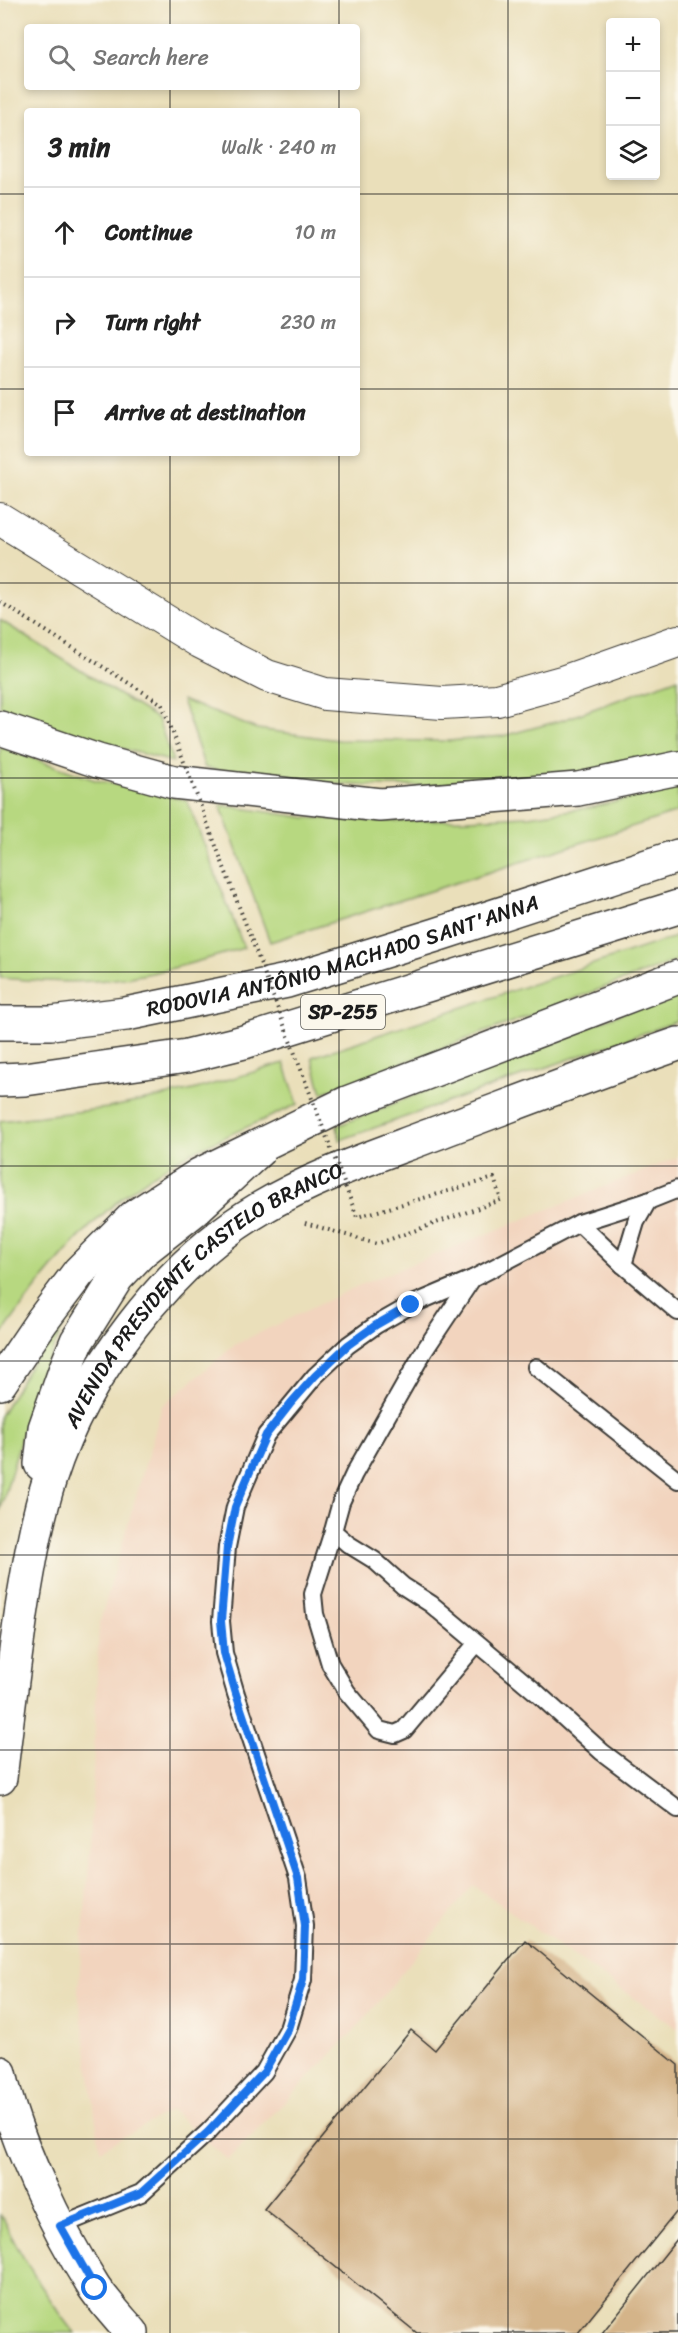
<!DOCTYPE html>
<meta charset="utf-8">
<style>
:root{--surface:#fff;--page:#f6f6f6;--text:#222;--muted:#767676;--line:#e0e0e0}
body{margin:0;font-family:Sriracha,sans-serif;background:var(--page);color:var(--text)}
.controls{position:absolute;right:18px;top:18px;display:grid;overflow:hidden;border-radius:6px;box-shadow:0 3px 9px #0003}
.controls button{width:54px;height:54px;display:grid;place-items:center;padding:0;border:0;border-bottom:2px solid var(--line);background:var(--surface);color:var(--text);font:30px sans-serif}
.stop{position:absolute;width:18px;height:18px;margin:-14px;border:4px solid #1a73e8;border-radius:50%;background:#fff}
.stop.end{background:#1a73e8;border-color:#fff;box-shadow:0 2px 6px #0008}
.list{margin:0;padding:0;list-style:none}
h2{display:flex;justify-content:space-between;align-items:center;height:78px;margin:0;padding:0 24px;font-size:26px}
h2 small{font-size:20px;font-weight:400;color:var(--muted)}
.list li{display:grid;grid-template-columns:39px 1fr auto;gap:18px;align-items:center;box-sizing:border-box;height:90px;padding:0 24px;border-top:2px solid var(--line)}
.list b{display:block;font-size:22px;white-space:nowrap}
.list em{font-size:20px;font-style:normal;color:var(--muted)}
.icon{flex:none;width:33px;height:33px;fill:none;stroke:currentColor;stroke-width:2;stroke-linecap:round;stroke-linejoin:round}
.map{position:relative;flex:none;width:678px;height:2333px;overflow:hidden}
.search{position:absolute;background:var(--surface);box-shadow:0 3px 9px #0003;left:24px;top:24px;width:336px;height:66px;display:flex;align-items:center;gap:15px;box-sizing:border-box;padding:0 21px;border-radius:6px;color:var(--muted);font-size:22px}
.panel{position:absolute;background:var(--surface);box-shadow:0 3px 9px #0003;left:24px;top:108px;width:336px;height:348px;border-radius:6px}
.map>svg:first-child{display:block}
.built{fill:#f2d4be}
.green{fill:#b7d880;stroke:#6a7a4e;stroke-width:1.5}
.building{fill:#d4b489}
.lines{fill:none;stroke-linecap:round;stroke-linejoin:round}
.service-casing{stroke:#3b3934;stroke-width:20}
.minor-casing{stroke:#3b3934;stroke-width:34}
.secondary-casing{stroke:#3b3934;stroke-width:36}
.motorway-casing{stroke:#3b3934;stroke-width:36}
.path{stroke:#3b3934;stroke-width:4;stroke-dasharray:1.5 4.5;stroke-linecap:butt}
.service{stroke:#fff;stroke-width:16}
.minor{stroke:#fff;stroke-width:32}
.secondary{stroke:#fff;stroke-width:33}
.motorway{stroke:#fff;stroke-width:33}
.path-bridge{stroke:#3b3934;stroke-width:4;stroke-dasharray:1.5 4.5;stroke-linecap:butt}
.route{stroke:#1a73e8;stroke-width:8}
.grid{fill:none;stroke:#1c1c1c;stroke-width:1.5;stroke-opacity:0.55}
.labels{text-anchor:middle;stroke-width:4.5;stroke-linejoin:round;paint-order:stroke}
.shield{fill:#fbf7ec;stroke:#5f5e5a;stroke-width:1.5}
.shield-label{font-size:20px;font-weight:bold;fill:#1c1c1c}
.street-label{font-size:21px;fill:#1c1c1c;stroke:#fbf7ec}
</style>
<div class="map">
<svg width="678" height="2333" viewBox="0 0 678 2333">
<rect width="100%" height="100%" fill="#fbf7ec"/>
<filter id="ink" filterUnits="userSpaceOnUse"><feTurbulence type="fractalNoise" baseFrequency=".0167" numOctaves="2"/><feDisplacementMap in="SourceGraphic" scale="12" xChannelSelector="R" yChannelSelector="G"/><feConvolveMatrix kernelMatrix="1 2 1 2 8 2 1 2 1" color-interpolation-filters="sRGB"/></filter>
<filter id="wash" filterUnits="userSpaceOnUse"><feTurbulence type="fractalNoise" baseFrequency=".008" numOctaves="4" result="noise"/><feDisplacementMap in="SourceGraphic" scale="24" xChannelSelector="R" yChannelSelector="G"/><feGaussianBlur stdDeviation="1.35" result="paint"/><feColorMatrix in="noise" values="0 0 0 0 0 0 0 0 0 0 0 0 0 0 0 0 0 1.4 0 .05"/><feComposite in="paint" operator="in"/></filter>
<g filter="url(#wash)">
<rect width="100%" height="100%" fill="#eadfba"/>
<path class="built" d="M678 1157V2029L473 1885 359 2026 228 2160 171 2110 100 2150 78 1991 90 1852 99 1625 162 1406 236 1344 362 1284Z"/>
<g class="green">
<path d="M0 620 158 719 173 762 87 739 0 707Z"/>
<path d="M678 678V754C647 760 616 769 585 773 459 791 330 792 205 768L182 700 257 729 338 740 449 741 503 736 563 720Z"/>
<path d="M0 747 95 780 187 800 244 948C202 960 159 974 115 979 77 984 38 981 0 978Z"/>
<path d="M678 787V812L270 942 220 805 308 818 389 821 468 819 528 816 594 807Z"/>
<path d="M678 936V960L322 1093 312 1057Z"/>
<path d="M678 991V1021L340 1140 337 1126Z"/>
<path d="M284 1063 298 1104C258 1123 216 1139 177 1160 101 1203 49 1267 0 1337V1121L108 1108 193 1090Z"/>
<path d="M70 1310 31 1402 0 1512V1416L37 1354Z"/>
<path d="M0 2214C21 2257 46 2296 75 2333H0Z"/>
</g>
<g id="blocks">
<g class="building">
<path d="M525 1940 678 2065V2210L578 2333H417L264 2209 411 2030 435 2050Z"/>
<path d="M678 2238V2333H602Z"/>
</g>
</g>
</g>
<g filter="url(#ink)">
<use href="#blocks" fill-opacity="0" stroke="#3b3934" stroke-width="1.5"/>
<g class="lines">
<g class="service-casing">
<g id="service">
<path d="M579 1223 623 1265 678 1312"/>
<path d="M623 1265 636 1222 648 1201"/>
<path d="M472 1279 424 1351 354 1474 341 1502 333 1531 348 1544 374 1560 403 1586 431 1604 537 1693 602 1752 678 1809"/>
<path d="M536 1367 678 1480"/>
<path d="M333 1531 313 1594 315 1614 330 1664 347 1692 379 1730 395 1734 404 1730 477 1643"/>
<path d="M60 2226 141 2193 208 2132 264 2072 288 2029 303 1980 305 1926 298 1878 236 1694 224 1653 221 1621 227 1547 235 1507 266 1435 315 1376 348 1345 376 1325 411 1305 472 1279 579 1223 648 1201 678 1189"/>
</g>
</g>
<g class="minor-casing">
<path id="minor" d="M0 519 200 642 267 676 325 694 442 703 497 700 562 682 678 641"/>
</g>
<g class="secondary-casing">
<g id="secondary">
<path d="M41 1464 45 1428 66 1368 77 1341 117 1277 142 1251 194 1210 259 1150"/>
<path id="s1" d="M0 1778C7 1719 14 1660 23 1602 30 1560 37 1518 50 1478 83 1375 167 1263 261 1208 318 1174 382 1154 444 1130 522 1101 599 1071 678 1044"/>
<path d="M0 2073C14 2140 57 2229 94 2287 105 2303 119 2318 132 2333"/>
</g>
</g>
<g class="motorway-casing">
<g id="motorway">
<path d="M0 728 98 761 174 782 380 805 578 789 678 768"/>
<path id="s2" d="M0 1023H51L126 1014 287 981 436 935 678 856"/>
<path d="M0 1080 25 1079 187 1056 244 1042 678 907"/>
<path d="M0 1383 42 1321 79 1272 134 1217 199 1175 347 1103 678 977"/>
</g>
</g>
<path class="path" d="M305 1223 377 1244"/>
<use href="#service" class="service"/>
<use href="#minor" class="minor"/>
<use href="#secondary" class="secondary"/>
<use href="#motorway" class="motorway"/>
<path class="path-bridge" d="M0 602 162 704 357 1217 494 1178 501 1200 377 1244"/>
</g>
</g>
<g class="lines" filter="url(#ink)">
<path class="route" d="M95 2288 60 2226 141 2193 208 2132 264 2072 288 2029 303 1980 305 1926 298 1878 236 1694 224 1653 221 1621 227 1547 235 1507 252 1467 266 1435 291 1403 315 1376 348 1345 376 1325 411 1305"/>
</g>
<path class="grid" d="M170 0V27M339 0V27M508 0V2333M170 87V111M339 87V111M0 194H27M357 194H678M0 389H27M357 389H678M170 453V2333M339 453V2333M0 583H678M0 778H678M0 972H678M0 1166H678M0 1361H678M0 1555H678M0 1750H678M0 1944H678M0 2139H678"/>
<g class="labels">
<rect class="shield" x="301" y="995" width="84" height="34" rx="4.5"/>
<g class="shield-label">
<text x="343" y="1019">SP-255</text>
</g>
<g class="street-label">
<text dy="7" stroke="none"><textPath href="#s2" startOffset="351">RODOVIA ANTÔNIO MACHADO SANT'ANNA</textPath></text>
<text dy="7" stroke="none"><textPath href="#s1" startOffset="552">AVENIDA PRESIDENTE CASTELO BRANCO</textPath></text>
</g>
</g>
</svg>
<div class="controls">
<button>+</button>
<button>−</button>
<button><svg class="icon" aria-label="layers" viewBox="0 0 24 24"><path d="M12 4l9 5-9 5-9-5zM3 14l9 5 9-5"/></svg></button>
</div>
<div class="stop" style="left:95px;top:2288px"></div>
<div class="stop end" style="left:411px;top:1305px"></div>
<div class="search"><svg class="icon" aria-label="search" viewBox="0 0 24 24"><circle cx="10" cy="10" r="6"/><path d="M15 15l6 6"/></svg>Search here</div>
<section class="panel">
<h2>3 min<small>Walk · 240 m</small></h2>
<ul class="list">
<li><svg class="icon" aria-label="ahead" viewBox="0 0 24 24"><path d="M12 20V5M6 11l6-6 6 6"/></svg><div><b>Continue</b></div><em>10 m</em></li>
<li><svg class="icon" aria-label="right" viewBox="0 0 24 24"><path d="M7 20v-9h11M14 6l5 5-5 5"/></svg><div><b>Turn right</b></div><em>230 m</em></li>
<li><svg class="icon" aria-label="arrive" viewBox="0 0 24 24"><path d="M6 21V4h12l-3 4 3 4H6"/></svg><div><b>Arrive at destination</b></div></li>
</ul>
</section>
</div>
